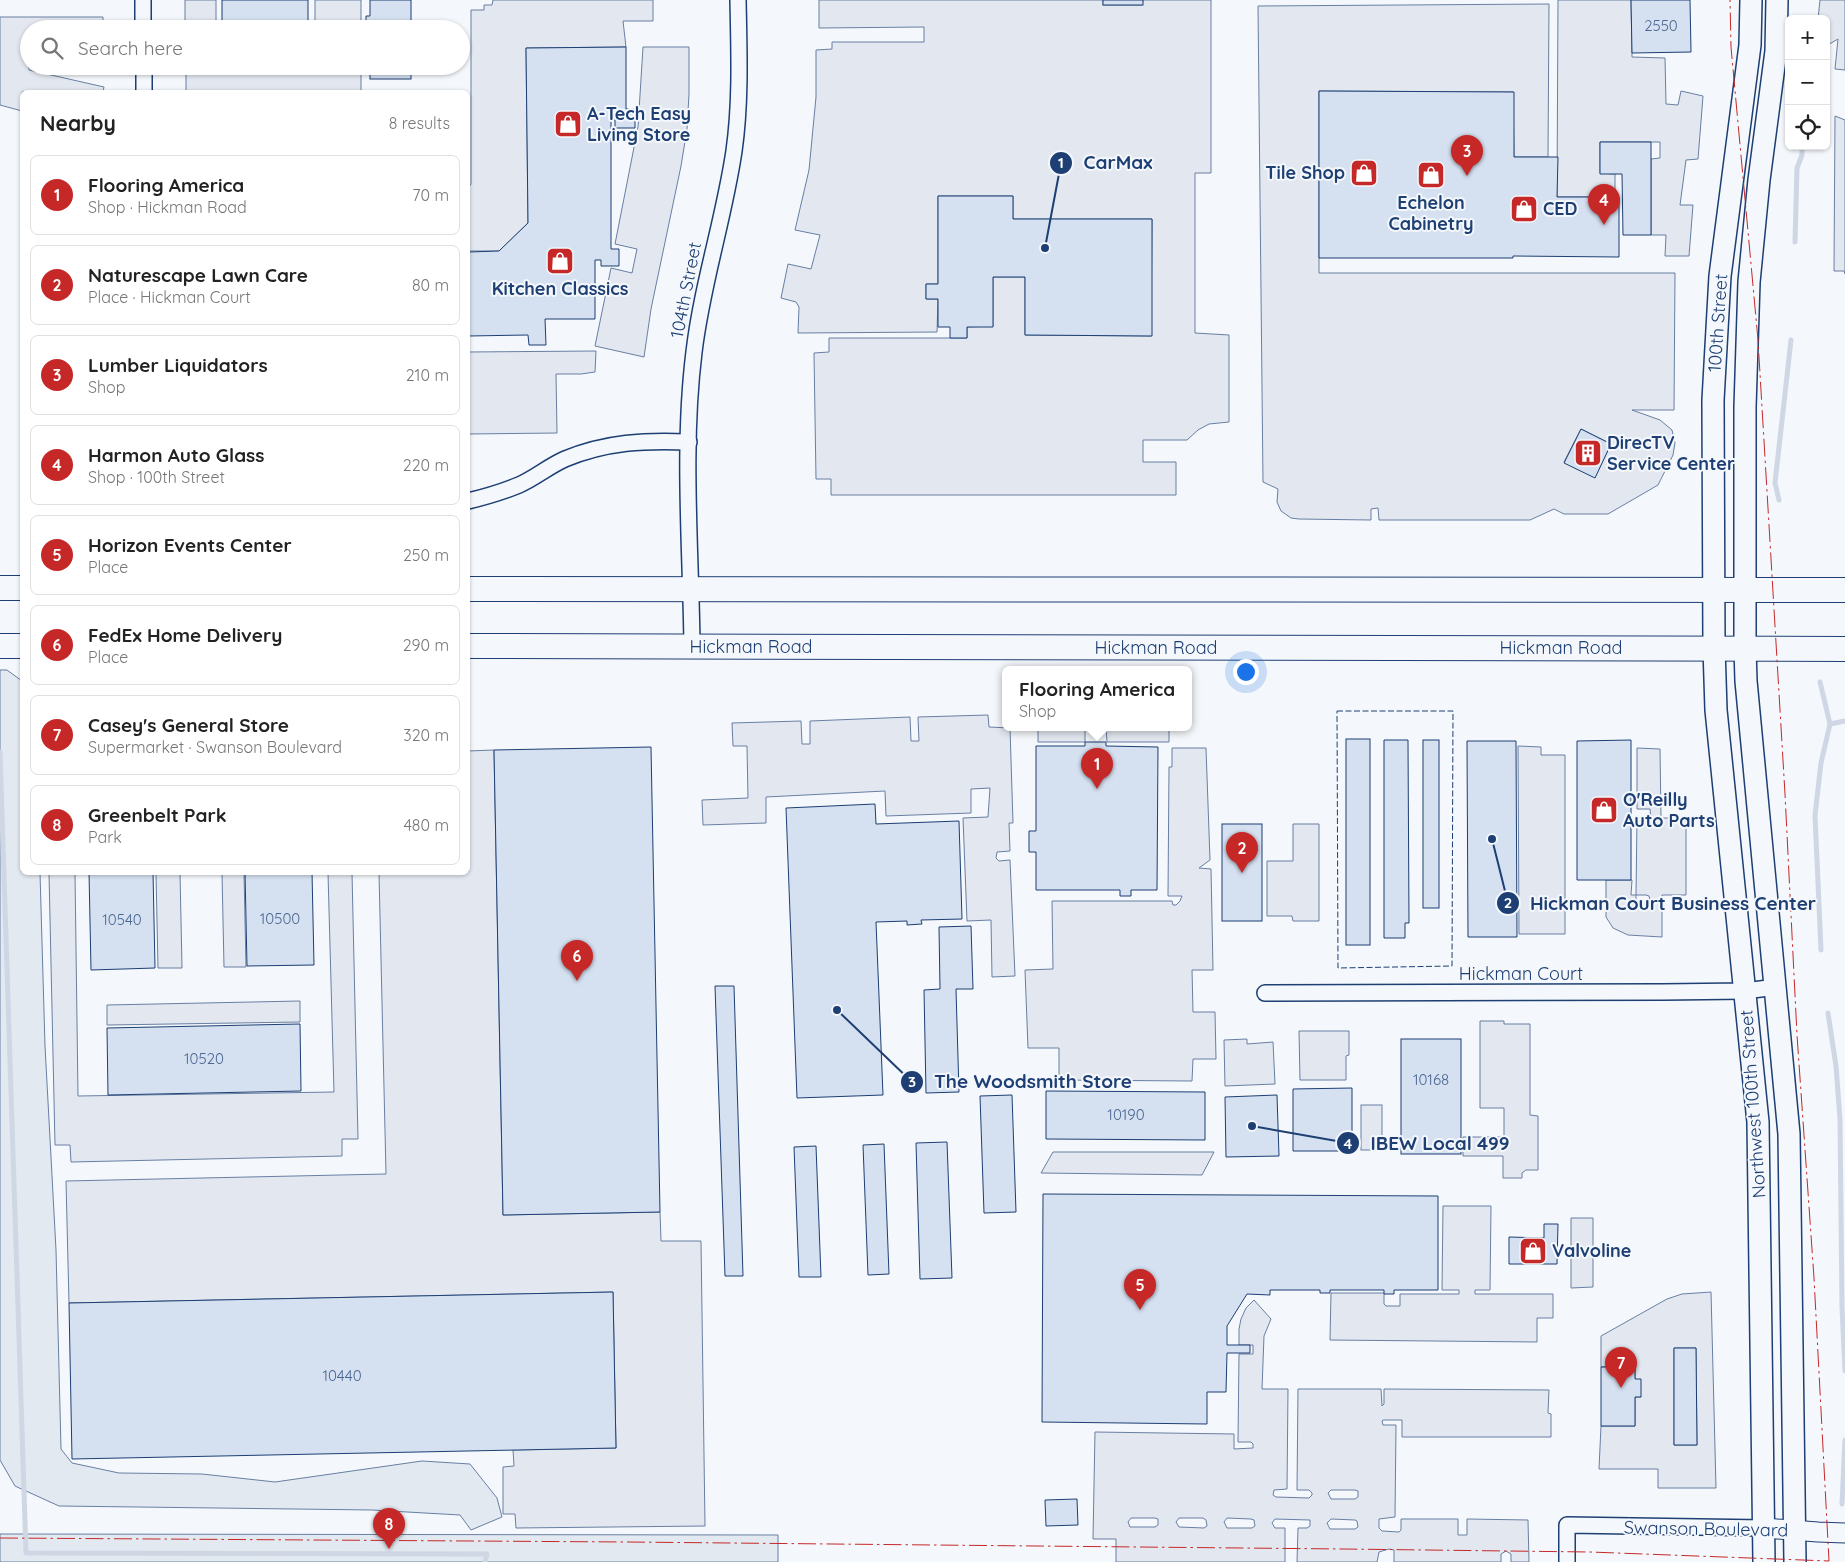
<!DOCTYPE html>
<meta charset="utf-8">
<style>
:root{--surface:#fff;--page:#f2f2f2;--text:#222;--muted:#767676;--line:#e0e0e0;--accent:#c62828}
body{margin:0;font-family:Quicksand,sans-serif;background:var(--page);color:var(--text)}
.controls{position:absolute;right:15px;top:15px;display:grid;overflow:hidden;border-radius:8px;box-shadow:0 1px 4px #0004}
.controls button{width:45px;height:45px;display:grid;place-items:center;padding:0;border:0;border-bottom:1px solid var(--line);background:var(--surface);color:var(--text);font:25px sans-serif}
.you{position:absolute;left:1245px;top:671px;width:18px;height:18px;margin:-12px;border:4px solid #fff;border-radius:50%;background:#1a73e8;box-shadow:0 0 0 8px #1a73e833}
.badge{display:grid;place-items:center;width:32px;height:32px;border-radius:50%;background:var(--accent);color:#fff;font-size:16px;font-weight:700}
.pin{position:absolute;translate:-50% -41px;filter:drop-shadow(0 1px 2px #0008)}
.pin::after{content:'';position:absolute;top:26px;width:18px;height:15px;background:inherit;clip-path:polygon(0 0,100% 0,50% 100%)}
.popup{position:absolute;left:1002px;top:666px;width:190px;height:65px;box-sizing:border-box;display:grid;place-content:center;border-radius:8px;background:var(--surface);filter:drop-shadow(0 1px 4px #0005);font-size:16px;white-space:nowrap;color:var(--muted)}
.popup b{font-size:19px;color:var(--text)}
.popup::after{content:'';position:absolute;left:50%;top:100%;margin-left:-10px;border:10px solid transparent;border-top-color:var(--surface)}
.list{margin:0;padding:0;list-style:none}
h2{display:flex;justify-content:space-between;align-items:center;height:65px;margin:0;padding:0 20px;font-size:21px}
h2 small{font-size:16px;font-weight:400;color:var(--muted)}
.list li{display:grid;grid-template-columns:32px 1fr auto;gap:15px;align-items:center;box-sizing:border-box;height:80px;margin:0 10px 10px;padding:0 10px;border:1px solid var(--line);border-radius:8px}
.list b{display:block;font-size:19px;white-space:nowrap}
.list p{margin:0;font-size:16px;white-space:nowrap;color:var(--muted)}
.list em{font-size:16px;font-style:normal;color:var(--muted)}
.icon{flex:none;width:28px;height:28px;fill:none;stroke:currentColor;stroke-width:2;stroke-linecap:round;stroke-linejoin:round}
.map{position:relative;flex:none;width:1845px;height:1562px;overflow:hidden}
.search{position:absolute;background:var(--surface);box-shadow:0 1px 4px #0004;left:20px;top:20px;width:450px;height:55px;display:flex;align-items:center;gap:12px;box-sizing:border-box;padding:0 18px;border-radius:28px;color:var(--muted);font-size:19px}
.panel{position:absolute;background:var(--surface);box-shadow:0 1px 4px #0004;left:20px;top:90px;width:450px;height:785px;border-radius:8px}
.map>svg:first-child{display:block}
.green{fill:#e3e9f0;stroke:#687fa3}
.parking{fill:#e3e8f0;stroke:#687fa3;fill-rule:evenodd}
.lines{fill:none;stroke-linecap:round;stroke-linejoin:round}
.stream{stroke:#cfd7e4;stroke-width:5}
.building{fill:#d5e0f0;stroke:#1d3f73}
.minor-casing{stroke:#1d3f73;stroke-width:18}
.tertiary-casing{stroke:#1d3f73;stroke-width:21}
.secondary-casing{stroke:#1d3f73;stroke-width:24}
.primary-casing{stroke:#1d3f73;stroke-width:26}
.minor{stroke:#f4f7fb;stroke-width:15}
.tertiary{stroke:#f4f7fb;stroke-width:19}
.secondary{stroke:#f4f7fb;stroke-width:21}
.primary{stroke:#f4f7fb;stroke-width:24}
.fence{stroke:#1d3f73;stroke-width:1;stroke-dasharray:6 2.5;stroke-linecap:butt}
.power{stroke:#c62828;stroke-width:1;stroke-dasharray:18 4 2.5 4;stroke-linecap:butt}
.labels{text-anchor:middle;stroke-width:4;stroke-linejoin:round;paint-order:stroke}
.number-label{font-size:15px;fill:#4b6792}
.poi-label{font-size:18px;font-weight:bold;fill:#1d3f73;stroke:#f4f7fb;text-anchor:start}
.street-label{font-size:18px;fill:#1d3f73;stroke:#f4f7fb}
.leader{fill:none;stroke:#1d3f73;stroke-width:2}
.callout-dot{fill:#1d3f73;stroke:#f4f7fb;stroke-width:2}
.mark-label{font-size:15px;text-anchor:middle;font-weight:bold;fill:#fff}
.callout-label{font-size:19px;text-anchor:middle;font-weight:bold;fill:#1d3f73;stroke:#f4f7fb;stroke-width:4;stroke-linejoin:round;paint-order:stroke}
</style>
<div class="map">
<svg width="1845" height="1562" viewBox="0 0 1845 1562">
<rect width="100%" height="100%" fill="#f4f7fb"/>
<g class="green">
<path d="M0 670H7L22 681V872L40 873 45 1046 56 1250 61 1449 72 1463 119 1473 202 1474 275 1482 422 1461 470 1464 497 1498 502 1517 471 1530 460 1515 372 1510 59 1506 15 1486 0 1460Z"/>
<path d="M0 1534 778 1535V1562H0Z"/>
</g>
<g class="parking">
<rect x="185" y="0" width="31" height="29"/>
<rect x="315" y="0" width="46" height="29"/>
<path d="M493 0H653V21H623L626 47 526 48 528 223 499 251H468V188L471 184V10H484V5H492Z"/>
<path d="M819 0H1103V5H1142L1143 0H1211V173H1195V333L1229 335V422L1209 424 1198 430 1187 440H1143V462H1176V495H831V479H816L814 353 829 352V338H967V327L993 326V277H1025V335L1151 336 1152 219H1013V196H938V284H926V299H938L937 332 798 333 799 307 796 302 781 298 788 264 811 269 820 235 795 230 809 170 816 97V50L832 49V42H924V27L819 28Z"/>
<path d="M1558 0H1631L1632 57 1665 58 1666 104 1678 105 1681 91 1703 96 1698 159 1686 160 1680 205H1693L1689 256H1665L1666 235H1651V159L1660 158V142H1600V173L1615 174V197H1557Z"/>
<path d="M1820 0H1845V70L1835 69 1838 39 1826 46V19H1818Z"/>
<path d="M1549 4 1548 157H1514L1513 92 1319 91V273H1675L1674 410H1632L1660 420 1672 430 1675 443 1673 455 1658 485 1608 514H1564L1554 509 1530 520H1379L1378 508 1371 509V520L1299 519 1291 518 1281 511 1277 502 1278 489 1263 482 1258 6ZM1581 429 1611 444 1595 477 1564 462Z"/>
<path d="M0 17H103V29H29V70L104 87 103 92H22V111L0 105Z"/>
<path d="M643 47H689V94L687 129 681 166 651 309 644 357 595 346 611 268 632 273 637 249 615 244 638 127Z"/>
<rect x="186" y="66" width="175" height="26"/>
<path d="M1835 116 1845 120V274L1844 271H1834Z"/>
<path d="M596 351 595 372 581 374H556L557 433 468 434V352Z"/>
<path d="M988 715 989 727 1010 728 1013 823H1009L1010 851 997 852 996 858 999 861 1010 860 1015 976 992 977 991 920 967 921 963 818 988 817 990 788 971 789V813L886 816 885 791 766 797V823L703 825 702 800 748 798 747 746H733L732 723 801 721 802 744H810V721L910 717 911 741H919L918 717Z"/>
<path d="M1038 728H1169V742H1107L1106 729H1085V742H1038Z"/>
<path d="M1518 746 1541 747V755H1565V934H1519Z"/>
<path d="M1172 748H1206L1210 860 1199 868 1211 869 1213 970H1192L1193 1012H1215L1216 1059H1193L1192 1081 1059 1080V1048H1028L1025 970 1053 969 1052 901H1172L1173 905H1176L1180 901 1182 896H1168L1169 767H1172Z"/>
<path d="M1637 748 1660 749 1661 818H1686V895H1662V937L1628 935 1613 928 1606 917V880H1632L1631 895H1636V904H1646L1650 900 1649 896 1646 895H1636L1637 818H1651L1650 809H1637Z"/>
<path d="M494 750 503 1215 660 1212 661 1241H701L705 1526 516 1528 515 1514H503V1467L514 1466 513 1450 616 1448 613 1292 69 1303 66 1181 386 1174 379 873 468 872V751Z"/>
<path d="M1293 824H1319V921H1293L1292 916H1267V861H1293Z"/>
<path d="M49 873H75L78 1096 334 1092 328 873H352L358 1139H342V1156L71 1162 70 1145H55Z"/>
<path d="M156 873H180L182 968H158Z"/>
<path d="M222 873H244L246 967H224Z"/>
<path d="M300 1001V1022L107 1025V1005Z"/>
<path d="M1480 1021H1504V1024H1530V1115L1538 1116V1170H1526L1522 1173V1178H1503V1156H1463V1137H1504V1108H1480Z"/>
<path d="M1299 1031H1349V1055L1346 1056V1080H1300Z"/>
<path d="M1247 1039V1044L1273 1042 1275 1084 1225 1086 1224 1040Z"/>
<rect x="1361" y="1105" width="21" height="45"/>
<path d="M1053 1152H1214L1202 1175 1041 1173Z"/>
<path d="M1443 1206H1491L1490 1290H1475V1294H1553V1318H1537V1342L1330 1340 1331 1293H1384V1304L1386 1306H1400V1294H1459V1290H1442Z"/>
<path d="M1571 1218H1593V1287L1571 1288Z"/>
<path d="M1711 1292 1716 1488H1658V1469H1599L1601 1426H1635V1397H1641L1635 1379V1367H1601V1336L1667 1299 1682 1294ZM1674 1348H1696L1697 1445H1674Z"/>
<path d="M1254 1300 1271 1319 1264 1336 1262 1389H1288L1287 1489 1274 1490 1273 1495 1276 1497 1309 1498 1312 1495V1493L1309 1490H1297L1298 1389H1381L1382 1406 1384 1404V1389L1549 1390 1548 1413 1551 1414V1437H1402V1420H1383L1382 1421 1383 1425H1396L1395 1517 1379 1519V1528L1382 1531 1399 1532 1401 1530V1519H1458V1535H1467V1519L1528 1520 1529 1562H1511V1554L1506 1551 1501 1554V1562H1394V1550L1389 1549 1379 1552 1377 1562H1297L1298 1528H1307L1310 1526V1520L1275 1519 1272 1523 1275 1528H1285V1562H1116V1539H1093L1095 1432 1234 1434V1449L1253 1448V1444L1251 1442H1238L1239 1354H1253V1345H1239V1329L1241 1319 1246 1308ZM1331 1490H1355L1358 1491V1497L1355 1499H1331L1328 1493ZM1131 1518H1155L1158 1519V1525L1155 1527H1130L1128 1522ZM1179 1518H1203L1206 1520 1207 1526 1204 1528 1179 1527 1176 1522ZM1227 1518 1251 1519 1254 1520 1255 1526 1252 1528H1227L1224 1522ZM1331 1519 1355 1520 1357 1521 1358 1527 1355 1529H1330L1327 1523Z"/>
</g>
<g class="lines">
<g class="stream">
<path d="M1795 242 1797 168 1802 155V146"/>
<path d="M1779 500 1775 483 1791 340"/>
<path d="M1820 682 1830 724 1821 763 1815 815 1821 950"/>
<path d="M1830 724 1845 721"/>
<path d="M0 752 26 1553 487 1554 485 1562"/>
<path d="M1828 1013 1836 1066 1840 1119 1842 1307 1845 1371"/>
<path d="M1842 1504 1845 1440"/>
</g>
</g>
<g class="building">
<rect x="222" y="0" width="86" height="29"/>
<path d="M370 0H411V29H366V16H370Z"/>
<rect x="1103" y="0" width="40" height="5"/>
<path d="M1631 0H1690L1691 52 1632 53Z"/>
<path d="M626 47V109H635V128H615V120H611V249H619V266H601V260H595V319H545L546 345H529L528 335 468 336V252L499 251 528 223 526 48Z"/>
<rect x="370" y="66" width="41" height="13"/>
<path d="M1319 91 1514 92V157H1558L1557 197H1619V257L1513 256V258H1319Z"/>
<path d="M1600 142H1651V235H1623L1622 174H1600Z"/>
<path d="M938 196H1013V219H1152V336L1025 335V277H993V327H967V338H950V327H938V299H926V284H938Z"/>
<path d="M1581 429 1611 444 1595 478 1564 463Z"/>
<rect x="1346" y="739" width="24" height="206"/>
<path d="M1384 740H1408L1409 923H1405V938H1384Z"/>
<rect x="1423" y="740" width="16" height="168"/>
<path d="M1631 740V880H1577V741Z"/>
<path d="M1467 741H1516L1517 937H1468Z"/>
<path d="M1085 742H1106V746L1158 747 1157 890H1131V896H1120V890H1036V852H1029V831H1036V746H1085Z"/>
<path d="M651 747 660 1212 503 1215 494 750Z"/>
<path d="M875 804 876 824 959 821 962 919 921 920 922 924 907 925V921L876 922 883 1095 797 1098 786 808Z"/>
<rect x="1222" y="824" width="40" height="97"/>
<path d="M89 872H153L155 968 91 970Z"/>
<path d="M245 872H312L314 965 247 966Z"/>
<path d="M971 926 973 989H956L959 1092 926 1093 924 990 940 989 939 927Z"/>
<path d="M715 986H734L743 1276H725Z"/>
<path d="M300 1024 301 1091 108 1095 107 1028Z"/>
<rect x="1401" y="1039" width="60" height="115"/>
<path d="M1352 1088V1151H1293V1089Z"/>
<path d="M1046 1091 1205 1092V1140L1046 1139Z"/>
<path d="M1012 1095 1016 1212 984 1213 980 1096Z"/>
<path d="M1277 1095 1279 1156 1226 1157 1225 1097Z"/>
<path d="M947 1142 952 1278 920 1279 916 1143Z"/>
<path d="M884 1144 889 1274 868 1275 863 1145Z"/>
<path d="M816 1146 821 1277H799L794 1147Z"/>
<path d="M1043 1194 1438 1196V1290H1394V1294H1384V1290H1330V1293H1320V1290H1270V1295L1247 1294 1227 1326V1345H1250V1353H1227L1226 1392H1207V1424L1042 1422Z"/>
<path d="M1544 1224H1558L1557 1264H1509V1237L1544 1238Z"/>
<path d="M613 1292 616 1448 72 1459 69 1303Z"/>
<path d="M1674 1348H1696L1697 1445H1674Z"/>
<path d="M1601 1367H1635V1379H1641V1397H1635V1426H1601Z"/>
<path d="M1077 1499 1078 1525 1046 1526 1045 1500Z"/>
</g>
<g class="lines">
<g class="minor-casing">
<g id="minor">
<path d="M143 0V29"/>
<path d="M144 66V92"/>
<path d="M468 501C485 497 502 492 519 485 535 478 549 466 565 459 606 442 645 440 689 442"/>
<path d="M692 647C691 550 682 449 694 352 702 284 724 219 734 151 741 102 739 50 738 0"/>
<path d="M1265 993 1663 992 1745 991 1776 987"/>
<path d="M1567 1562V1525L1764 1528"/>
</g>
</g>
<g class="tertiary-casing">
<path id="tertiary" d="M1764 1528 1818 1532 1845 1533"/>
</g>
<g class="secondary-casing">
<g id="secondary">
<path d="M1751 0 1750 45 1720 276 1713 400 1714 648 1716 710 1758 1122 1764 1562"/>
<path d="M1777 0 1776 51 1759 180 1749 282 1745 407V648L1746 681 1789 1134 1795 1562"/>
</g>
</g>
<g class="primary-casing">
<g id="primary">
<path d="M0 588H22"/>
<path d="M468 589 1845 590"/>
<path d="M0 646H22"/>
<path d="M468 646 1845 649"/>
</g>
</g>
<use href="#minor" class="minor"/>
<use href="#tertiary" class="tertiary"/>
<use href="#secondary" class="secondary"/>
<use href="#primary" class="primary"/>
<path class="fence" d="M1337 711H1453L1452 966 1338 968Z"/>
<path class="power" d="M0 1538 627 1542 1343 1549 1590 1552 1829 1561 1814 1278 1797 1035 1785 794 1758 340 1731 47 1730 0"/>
</g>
<defs>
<g id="shop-square" transform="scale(1.4375)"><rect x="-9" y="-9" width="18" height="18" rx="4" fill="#c62828" stroke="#f4f7fb"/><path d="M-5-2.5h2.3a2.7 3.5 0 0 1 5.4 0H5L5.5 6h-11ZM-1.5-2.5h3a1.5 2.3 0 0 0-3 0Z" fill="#fff"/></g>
<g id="building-square" transform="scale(1.4375)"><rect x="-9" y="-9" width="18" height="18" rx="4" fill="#c62828" stroke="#f4f7fb"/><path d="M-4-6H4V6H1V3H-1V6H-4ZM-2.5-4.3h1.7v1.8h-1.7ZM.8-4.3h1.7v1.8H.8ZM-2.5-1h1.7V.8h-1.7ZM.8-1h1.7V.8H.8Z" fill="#fff"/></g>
</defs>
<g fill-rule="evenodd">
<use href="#shop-square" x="568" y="124"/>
<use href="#shop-square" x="1364" y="173"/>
<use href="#shop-square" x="1431" y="175"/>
<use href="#shop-square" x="1524" y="209"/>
<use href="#shop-square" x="560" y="261"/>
<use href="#building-square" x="1588" y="453"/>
<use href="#shop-square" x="1604" y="810"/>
<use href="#shop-square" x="1533" y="1251"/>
</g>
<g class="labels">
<g class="number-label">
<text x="1661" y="31">2550</text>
<text x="280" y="924">10500</text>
<text x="122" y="925">10540</text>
<text x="204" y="1064">10520</text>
<text x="1431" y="1085">10168</text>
<text x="1126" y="1120">10190</text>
<text x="342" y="1381">10440</text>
</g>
<g class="poi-label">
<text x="587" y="120">A-Tech Easy<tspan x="587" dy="21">Living Store</tspan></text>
<text x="1345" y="179" text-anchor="end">Tile Shop</text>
<text x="1431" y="209" text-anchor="middle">Echelon<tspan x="1431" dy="21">Cabinetry</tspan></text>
<text x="1543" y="215">CED</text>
<text x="560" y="295" text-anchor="middle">Kitchen Classics</text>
<text x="1607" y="449">DirecTV<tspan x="1607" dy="21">Service Center</tspan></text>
<text x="1623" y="806">O'Reilly<tspan x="1623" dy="21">Auto Parts</tspan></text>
<text x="1552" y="1257">Valvoline</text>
</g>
<g class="street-label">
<text transform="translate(686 290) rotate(-79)" y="6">104th Street</text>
<text transform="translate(1718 323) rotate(-86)" y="6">100th Street</text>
<text x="751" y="653">Hickman Road</text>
<text x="1156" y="654">Hickman Road</text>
<text x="1561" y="654">Hickman Road</text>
<text x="1521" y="980">Hickman Court</text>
<text transform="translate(1753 1104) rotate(-94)" y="6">Northwest 100th Street</text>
<text transform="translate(1706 1529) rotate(1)" y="6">Swanson Boulevard</text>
</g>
</g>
<path class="leader" d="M1045 248L1061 163M1492 839L1508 903M837 1010L912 1082M1252 1126L1348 1143"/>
<g class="callout-dot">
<circle cx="1045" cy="248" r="5"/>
<circle cx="1492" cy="839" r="5"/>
<circle cx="837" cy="1010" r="5"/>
<circle cx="1252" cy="1126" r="5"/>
<circle cx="1061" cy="163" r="12"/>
<circle cx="1508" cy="903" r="12"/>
<circle cx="912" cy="1082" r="12"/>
<circle cx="1348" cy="1143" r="12"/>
</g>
<g class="mark-label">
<text x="1061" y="168">1</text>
<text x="1508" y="908">2</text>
<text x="912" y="1087">3</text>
<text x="1348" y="1149">4</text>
</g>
<g class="callout-label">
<text x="1118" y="169">CarMax</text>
<text x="1673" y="910">Hickman Court Business Center</text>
<text x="1033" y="1088">The Woodsmith Store</text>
<text x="1440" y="1150">IBEW Local 499</text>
</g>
</svg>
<div class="controls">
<button>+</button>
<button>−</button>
<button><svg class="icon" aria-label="locate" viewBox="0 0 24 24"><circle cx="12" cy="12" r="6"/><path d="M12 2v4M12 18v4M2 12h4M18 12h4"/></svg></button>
</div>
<div class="you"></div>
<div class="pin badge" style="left:1097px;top:789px">1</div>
<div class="popup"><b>Flooring America</b>Shop</div>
<div class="pin badge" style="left:1242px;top:873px">2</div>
<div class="pin badge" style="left:1467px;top:176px">3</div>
<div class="pin badge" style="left:1604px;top:225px">4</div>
<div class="pin badge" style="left:1140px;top:1310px">5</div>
<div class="pin badge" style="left:577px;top:981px">6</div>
<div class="pin badge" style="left:1621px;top:1388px">7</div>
<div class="pin badge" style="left:389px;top:1549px">8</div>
<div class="search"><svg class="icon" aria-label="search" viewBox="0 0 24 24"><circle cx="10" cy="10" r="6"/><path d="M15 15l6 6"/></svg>Search here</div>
<section class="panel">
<h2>Nearby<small>8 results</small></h2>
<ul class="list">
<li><span class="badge">1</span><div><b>Flooring America</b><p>Shop · Hickman Road</p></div><em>70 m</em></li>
<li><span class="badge">2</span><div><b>Naturescape Lawn Care</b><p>Place · Hickman Court</p></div><em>80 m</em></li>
<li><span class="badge">3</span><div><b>Lumber Liquidators</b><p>Shop</p></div><em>210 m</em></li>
<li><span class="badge">4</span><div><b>Harmon Auto Glass</b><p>Shop · 100th Street</p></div><em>220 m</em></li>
<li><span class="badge">5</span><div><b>Horizon Events Center</b><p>Place</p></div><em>250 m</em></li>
<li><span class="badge">6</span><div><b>FedEx Home Delivery</b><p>Place</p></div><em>290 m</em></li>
<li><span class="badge">7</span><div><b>Casey's General Store</b><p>Supermarket · Swanson Boulevard</p></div><em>320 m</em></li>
<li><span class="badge">8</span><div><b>Greenbelt Park</b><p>Park</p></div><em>480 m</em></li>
</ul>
</section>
</div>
